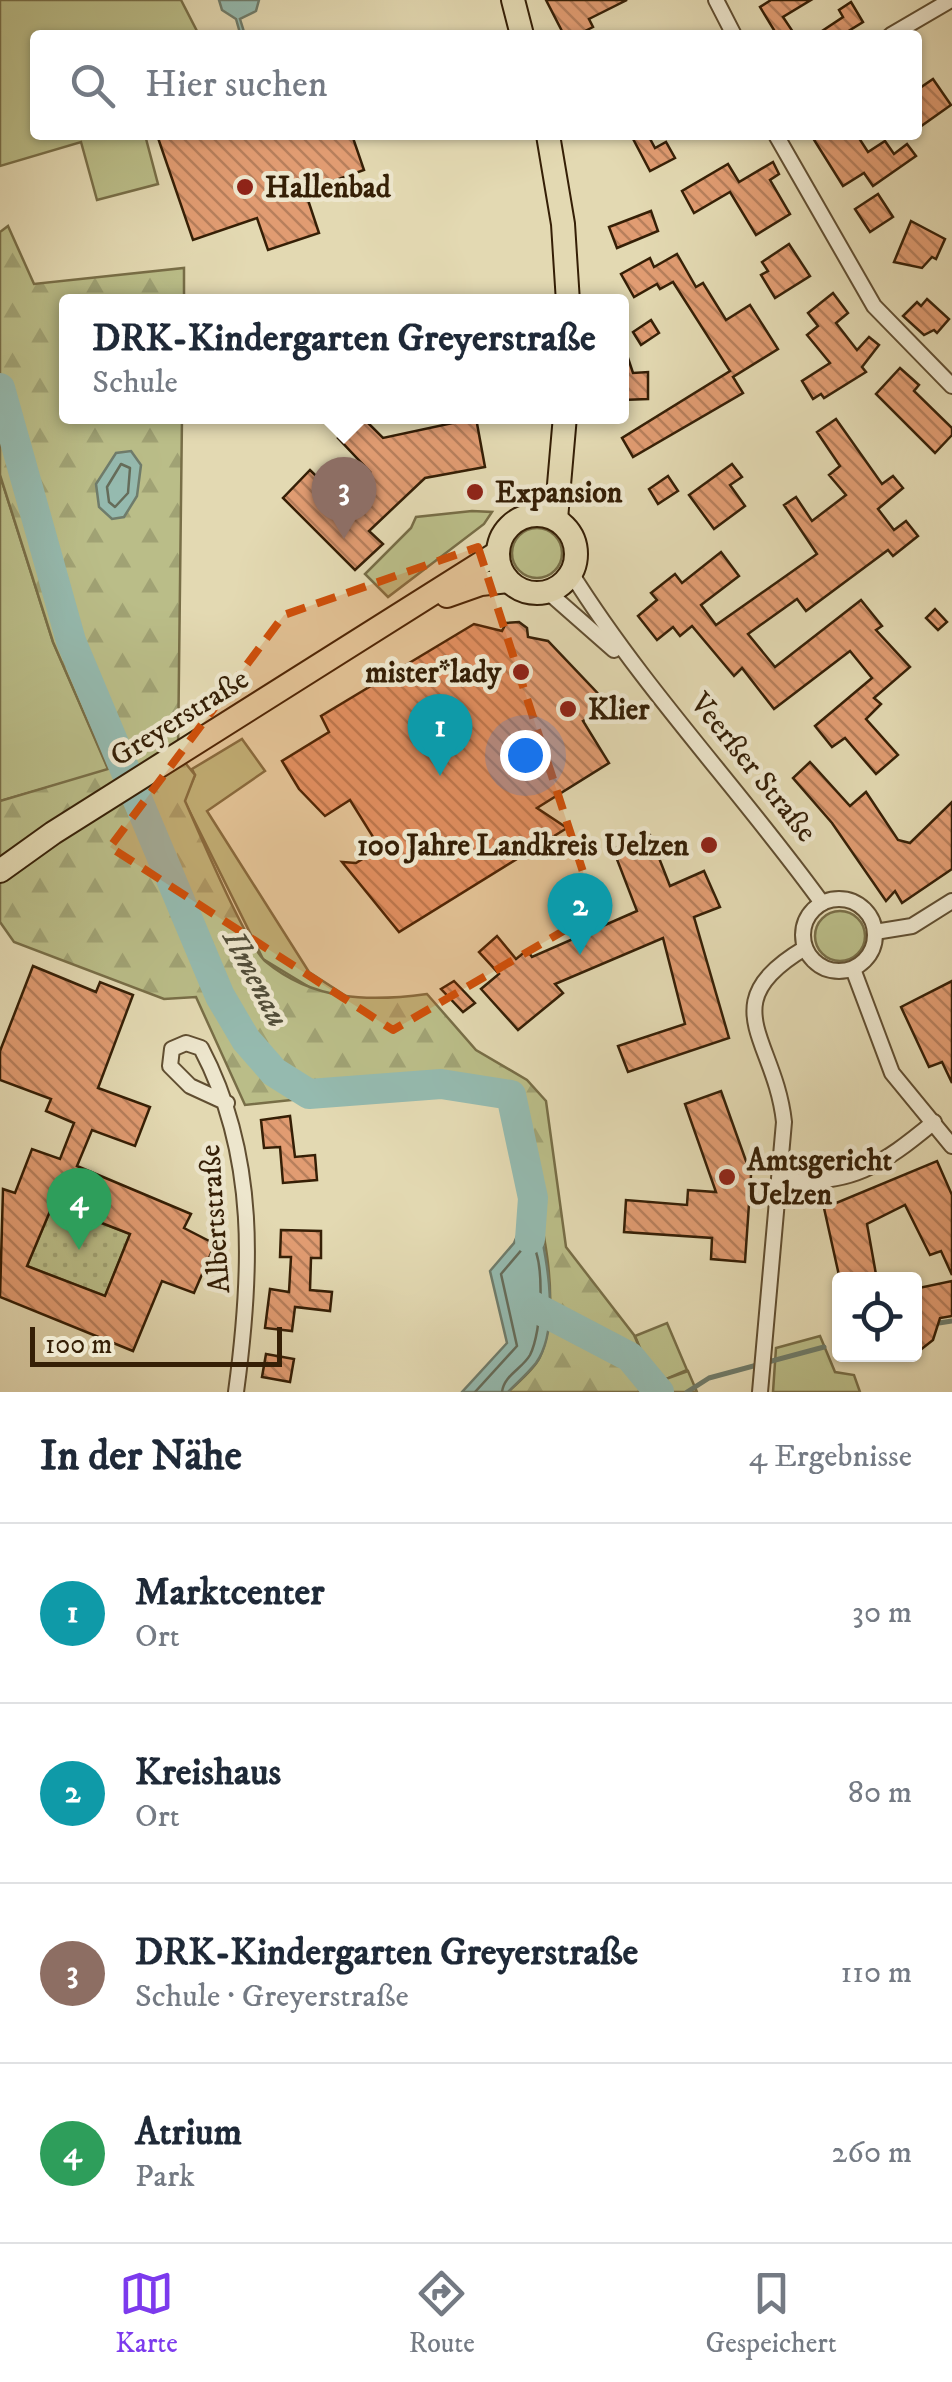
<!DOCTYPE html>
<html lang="de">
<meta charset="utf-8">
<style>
:root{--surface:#fff;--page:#f2f2f3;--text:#1f2937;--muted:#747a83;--line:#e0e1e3;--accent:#7c3aed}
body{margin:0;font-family:"IM FELL DW Pica",serif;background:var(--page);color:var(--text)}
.controls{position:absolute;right:30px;bottom:30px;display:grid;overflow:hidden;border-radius:10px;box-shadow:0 2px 8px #0004}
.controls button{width:90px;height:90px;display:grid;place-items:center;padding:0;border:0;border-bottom:2px solid var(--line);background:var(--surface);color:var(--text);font:50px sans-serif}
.scale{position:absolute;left:30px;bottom:25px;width:252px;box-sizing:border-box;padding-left:10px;border:5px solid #351f06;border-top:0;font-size:28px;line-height:35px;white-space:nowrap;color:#351f06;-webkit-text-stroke:8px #ede6cd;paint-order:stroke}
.you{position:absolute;left:525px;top:755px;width:35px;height:35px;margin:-25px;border:8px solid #fff;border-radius:50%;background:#1a73e8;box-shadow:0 0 0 15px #1a73e833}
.badge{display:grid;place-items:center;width:65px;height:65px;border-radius:50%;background:var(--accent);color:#fff;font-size:32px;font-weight:700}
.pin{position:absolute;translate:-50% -82px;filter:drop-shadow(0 2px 5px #0008)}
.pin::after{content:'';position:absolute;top:52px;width:35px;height:30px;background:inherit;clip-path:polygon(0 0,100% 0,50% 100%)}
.popup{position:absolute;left:59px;top:294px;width:570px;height:130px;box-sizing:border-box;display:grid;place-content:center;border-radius:10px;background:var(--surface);filter:drop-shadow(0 2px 8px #0005);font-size:32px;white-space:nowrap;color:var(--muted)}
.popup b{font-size:38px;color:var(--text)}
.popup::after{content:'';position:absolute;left:50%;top:100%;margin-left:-20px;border:20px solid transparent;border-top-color:var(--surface)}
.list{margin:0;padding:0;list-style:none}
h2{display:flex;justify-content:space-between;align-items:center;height:130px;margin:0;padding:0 40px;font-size:42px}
h2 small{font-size:32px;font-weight:400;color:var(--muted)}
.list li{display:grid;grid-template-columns:65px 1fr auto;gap:30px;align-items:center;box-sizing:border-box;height:180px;padding:0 40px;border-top:2px solid var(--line)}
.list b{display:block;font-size:38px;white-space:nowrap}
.list p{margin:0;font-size:32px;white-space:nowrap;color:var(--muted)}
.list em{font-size:32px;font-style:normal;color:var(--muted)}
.icon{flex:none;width:55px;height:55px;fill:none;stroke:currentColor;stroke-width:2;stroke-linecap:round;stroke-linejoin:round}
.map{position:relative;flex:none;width:952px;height:1392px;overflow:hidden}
.search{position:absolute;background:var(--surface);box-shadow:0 2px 8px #0004;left:30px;right:30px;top:30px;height:110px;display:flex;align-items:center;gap:25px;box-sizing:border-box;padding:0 35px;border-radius:10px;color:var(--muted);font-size:38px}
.sheet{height:850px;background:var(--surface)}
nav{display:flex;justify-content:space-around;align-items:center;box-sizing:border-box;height:140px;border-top:2px solid var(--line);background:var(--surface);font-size:28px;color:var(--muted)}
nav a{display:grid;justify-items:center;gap:5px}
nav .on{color:var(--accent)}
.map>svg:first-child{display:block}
.grass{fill:#babd88;stroke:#786e47;stroke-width:2.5}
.forest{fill:url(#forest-firs);stroke:#786e47;stroke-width:2.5}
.garden{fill:url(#garden-dots);stroke:#786e47;stroke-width:2.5}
.water{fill:#95baaf;stroke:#6f7c6b;stroke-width:2.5}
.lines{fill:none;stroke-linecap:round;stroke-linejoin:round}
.shore{stroke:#656c5a;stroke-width:2.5}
.stream{stroke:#6f7c6b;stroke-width:5}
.river{stroke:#95baaf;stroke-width:30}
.building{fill:url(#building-back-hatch);stroke:#351f06;stroke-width:2.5;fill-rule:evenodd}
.street-casing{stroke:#604e31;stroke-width:18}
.primary-casing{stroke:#351f06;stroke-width:26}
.street{stroke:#ede6cd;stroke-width:14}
.primary{stroke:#e3d9b2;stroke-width:22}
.marked{fill:#cd500b;fill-opacity:0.2;stroke:#cd500b;stroke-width:8;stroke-dasharray:20 12;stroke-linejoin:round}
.poi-dot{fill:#8f2418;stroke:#ede6cd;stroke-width:4}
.labels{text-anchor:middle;stroke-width:9;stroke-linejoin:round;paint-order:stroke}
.poi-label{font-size:30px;font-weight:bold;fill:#351f06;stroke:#ede6cd;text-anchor:start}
.street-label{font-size:30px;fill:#351f06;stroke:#ede6cd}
.water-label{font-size:32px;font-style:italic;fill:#524e39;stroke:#ede6cd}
</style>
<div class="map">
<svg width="952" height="1392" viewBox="0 0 952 1392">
<defs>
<pattern id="forest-firs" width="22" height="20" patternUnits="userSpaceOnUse" patternTransform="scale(2.5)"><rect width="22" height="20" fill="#babd88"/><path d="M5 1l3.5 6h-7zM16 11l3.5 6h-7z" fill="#a0a274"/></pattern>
<pattern id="garden-dots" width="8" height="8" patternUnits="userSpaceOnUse" patternTransform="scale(2.5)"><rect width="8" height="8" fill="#babd88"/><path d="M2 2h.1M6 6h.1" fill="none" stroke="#a0a274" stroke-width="1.8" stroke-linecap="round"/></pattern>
<pattern id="building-back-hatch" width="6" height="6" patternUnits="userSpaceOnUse" patternTransform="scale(2.5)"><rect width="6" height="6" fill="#e19c72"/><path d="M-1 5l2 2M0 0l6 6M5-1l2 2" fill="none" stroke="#b77f5c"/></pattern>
</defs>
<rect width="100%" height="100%" fill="#e3d9b2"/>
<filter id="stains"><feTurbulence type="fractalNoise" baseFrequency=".002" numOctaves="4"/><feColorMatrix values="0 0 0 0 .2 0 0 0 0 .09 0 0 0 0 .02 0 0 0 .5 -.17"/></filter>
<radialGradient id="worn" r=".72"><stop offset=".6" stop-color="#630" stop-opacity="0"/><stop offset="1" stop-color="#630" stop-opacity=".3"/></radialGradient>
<g class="grass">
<path d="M0 0H181L199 35H35V135H145L158 184 97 200 81 142 0 166Z"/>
<path d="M0 475 53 642 109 770 0 801Z"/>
<path d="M472 511 492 512 484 524 388 597 365 574 411 528 416 517Z"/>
<circle cx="537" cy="553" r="25"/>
<path d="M242 739 265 771 207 811 309 972 346 996 319 993 263 959 184 800 195 775 192 769Z"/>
<circle cx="840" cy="936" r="25"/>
<path d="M667 1323 687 1370 655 1384 635 1336Z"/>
<path d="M820 1336 835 1372 854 1375 860 1392H773L776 1348Z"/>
</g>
<path class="forest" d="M8 226 34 284 184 268V301L66 302V416L182 417 178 754 195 775 185 801C198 830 246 944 265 961 313 1001 369 1002 427 994L476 1050 527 1080 546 1101 566 1247 634 1335 655 1383 688 1371 697 1392H508C518 1382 534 1370 540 1357 570 1289 526 1167 511 1095L441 1084 245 1105 196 997 164 999 14 942 0 922V801L108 769 53 642 0 475V232Z"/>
<path class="garden" d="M53 1204 130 1234 105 1296 27 1266Z"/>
<g class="water">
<path d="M219 0H259L256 11 240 19 245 35H236L240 33 236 19 222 10Z"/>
<path d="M131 451 141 465 137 496 124 517 112 519 99 507 96 484 116 453Z"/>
<path d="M533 1198C543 1240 564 1324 536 1363 528 1373 517 1383 508 1392H462L507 1343 490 1271 514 1243Z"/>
</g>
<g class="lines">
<g class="shore">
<path d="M121 464 130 468 128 493 115 507 109 502 107 487Z"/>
<path d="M475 1392 517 1346 501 1274 530 1240C546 1260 542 1331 530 1355 522 1369 504 1375 502 1392"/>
</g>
<g class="stream">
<path d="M939 1323 952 1321"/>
<path d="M687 1392 709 1378 824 1347"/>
</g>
<g class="river">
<path d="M0 388 71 641 220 996 246 1040 274 1072 309 1094 441 1084 511 1095 533 1198 530 1239"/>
<path d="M525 1302 630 1357 659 1392"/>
</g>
</g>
<g class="building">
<path d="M546 0H627L589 19 593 27 577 35H564Z"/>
<path d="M771 0H811L783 17 795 35H777L760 7Z"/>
<path d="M851 2 863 22 842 35H816L843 17 839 10Z"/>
<path d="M933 79 951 105 917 129V90Z"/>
<path d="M157 135H352L364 170 305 191 319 233 268 250 257 218 193 240Z"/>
<path d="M631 135H648L655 148 666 142 675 158 650 171Z"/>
<path d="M811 135H857L868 152 885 141 894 154 907 144 916 156 873 186 864 173 843 186Z"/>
<path d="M773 162 779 174 770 180 790 214 756 235 730 192 694 213 682 191 728 164 739 182Z"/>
<path d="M878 194 893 217 870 232 855 209Z"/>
<path d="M651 211 658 231 617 248 609 227Z"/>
<path d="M911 221 945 239 936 259 932 257 922 268 894 262Z"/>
<path d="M789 244 810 276 775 298 761 275 768 271 762 262Z"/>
<path d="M677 254 696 287 703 283 726 320 750 305 778 349 733 377 743 393 633 457 622 438 730 371 673 282 660 289 657 284 634 297 621 274 650 258 654 267Z"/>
<path d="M833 293 848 313 836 323 857 350 869 337 879 345 862 367 866 372 824 398 821 394 813 399 802 381 830 363 807 335 818 326 808 313Z"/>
<path d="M927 299 949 319 937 333 934 330 924 335 903 316 917 302 921 306Z"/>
<path d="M651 320 659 333 641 345 633 332Z"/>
<path d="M624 346 633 373 648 372V399L622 400Z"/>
<path d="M900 368 919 385 914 391 952 428V435L935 453 876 394Z"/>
<path d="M361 416 383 438 476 418 485 467 425 478 369 531 383 544 355 570 283 498 310 470 342 501 370 472 338 438Z"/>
<path d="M836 419 882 484 893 476 903 488 878 509 894 530 906 521 918 536 893 556 888 550 806 611 797 599 748 634 775 667 861 600 882 626 876 630 910 667 874 698 881 704 866 719 898 755 876 774 845 738 832 747 815 726 872 678 850 651 774 709 742 668 734 676 692 626 680 636 673 627 657 640 638 616 657 600 651 593 675 574 682 583 721 552 739 576 701 605 716 625 817 554 784 505 796 497 812 521 846 495 829 475 840 466 817 432Z"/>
<path d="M732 464 742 477 730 485 745 506 714 529 689 495Z"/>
<path d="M668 476 678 491 658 504 649 489Z"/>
<path d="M935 609 947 622 938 630 926 618Z"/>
<path d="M519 622 527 628 528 637 548 641 606 702 600 712 583 721 609 763 537 808 567 828 399 932 342 862 356 863 380 848 350 800 325 816 299 789 282 761 329 732 321 716 474 624 502 631 506 623Z"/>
<path d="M810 762 850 806 866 792 898 840 910 843 952 802V869L902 903 895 891 886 901 832 823 793 778Z"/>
<path d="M650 835 670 886 704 871 720 907 694 917 729 1038 628 1072 618 1046 685 1024 663 938 555 984 563 993 518 1030 481 989 499 974 479 952 497 936 516 959 527 950 532 957 637 911 613 849Z"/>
<path d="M33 966 96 992 100 982 133 995 98 1088 150 1107 135 1146 92 1130 77 1166 191 1214 184 1228 215 1244 194 1293 162 1281 133 1351 0 1297 3 1189 15 1193 32 1149 60 1159 74 1123 46 1111 51 1099 0 1080V1051ZM53 1204 130 1234 105 1296 27 1266Z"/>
<path d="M454 981 475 1003 463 1012 441 989Z"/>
<path d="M952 981V1083L942 1062 929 1067 901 1007Z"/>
<path d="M721 1091 751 1175 745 1262 711 1259 712 1238 624 1232 626 1200 687 1205 688 1190 716 1192 685 1104Z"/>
<path d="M290 1116 295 1157 315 1155 317 1180 283 1183 280 1147 264 1148 261 1120Z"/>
<path d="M937 1161 952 1195V1275L941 1251 930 1255 905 1205 867 1224 877 1280H840L824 1208Z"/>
<path d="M281 1230 321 1231V1258H311L310 1290 332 1292 330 1311 295 1307 292 1331 265 1328 270 1289 289 1292 291 1257H280Z"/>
<path d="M952 1281V1316L940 1318 933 1340 914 1355V1289Z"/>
<path d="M266 1354 294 1359 290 1382 262 1377Z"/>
</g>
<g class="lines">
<g class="street-casing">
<g id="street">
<path d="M716 0 734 35"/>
<path d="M891 35 951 0"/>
<path d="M776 135 874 306 952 386"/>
<path d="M571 573C645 691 741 791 822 903"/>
<path d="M548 592 614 650"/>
<circle cx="839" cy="935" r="36"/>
<path d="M875 932 912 926 952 901"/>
<path d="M853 969 892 1073 952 1146"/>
<path d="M227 1103 190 1086 170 1066 172 1049 186 1043 201 1048C258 1156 252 1274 236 1392"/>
<path d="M780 1180C850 1187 882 1165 934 1122"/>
<path d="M760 1392 784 1122C775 1038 711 1004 805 948"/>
</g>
</g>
<g class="primary-casing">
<g id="primary">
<path d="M513 0 522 35"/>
<path d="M548 135 563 224 568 302"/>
<circle cx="537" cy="554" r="39"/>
<path d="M556 519 565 416"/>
<path d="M447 596 481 584 508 581"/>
<path d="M0 871 53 833 497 553"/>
</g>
</g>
<use href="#street" class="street"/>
<use href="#primary" class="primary"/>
</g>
<path class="marked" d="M478 547 596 912 393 1030 110 847 284 615Z"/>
<g class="poi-dot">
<circle cx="245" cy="187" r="10"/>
<circle cx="475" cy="492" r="10"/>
<circle cx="521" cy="672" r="10"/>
<circle cx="568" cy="709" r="10"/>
<circle cx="709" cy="845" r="10"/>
<circle cx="727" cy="1177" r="10"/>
</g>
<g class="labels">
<g class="poi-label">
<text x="265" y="197">Hallenbad</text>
<text x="495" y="502">Expansion</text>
<text x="501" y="682" text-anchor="end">mister*lady</text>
<text x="588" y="719">Klier</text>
<text x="689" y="855" text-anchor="end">100 Jahre Landkreis Uelzen</text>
<text x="747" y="1170">Amtsgericht<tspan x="747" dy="34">Uelzen</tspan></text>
</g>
<g class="street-label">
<text transform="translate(179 717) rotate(-32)" y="10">Greyerstraße</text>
<text transform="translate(754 767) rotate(51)" y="10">Veerßer Straße</text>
<text transform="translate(214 1219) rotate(-94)" y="10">Albertstraße</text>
</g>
<g class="water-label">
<text transform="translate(257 978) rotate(62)" y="11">Ilmenau</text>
</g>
</g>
<rect width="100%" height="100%" filter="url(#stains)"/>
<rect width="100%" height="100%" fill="url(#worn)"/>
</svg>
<div class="controls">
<button><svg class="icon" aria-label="locate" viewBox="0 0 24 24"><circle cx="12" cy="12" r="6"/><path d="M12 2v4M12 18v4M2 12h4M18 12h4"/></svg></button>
</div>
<div class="scale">100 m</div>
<div class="you"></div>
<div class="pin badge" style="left:440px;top:776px;background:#0f9aa8">1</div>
<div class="pin badge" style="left:580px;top:955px;background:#0f9aa8">2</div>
<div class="pin badge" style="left:344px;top:539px;background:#8d6e63">3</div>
<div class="popup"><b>DRK-Kindergarten Greyerstraße</b>Schule</div>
<div class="pin badge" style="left:79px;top:1250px;background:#2e9e5b">4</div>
<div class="search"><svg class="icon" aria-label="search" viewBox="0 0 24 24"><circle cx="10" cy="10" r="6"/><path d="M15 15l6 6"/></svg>Hier suchen</div>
</div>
<section class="sheet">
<h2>In der Nähe<small>4 Ergebnisse</small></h2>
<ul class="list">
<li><span class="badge" style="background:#0f9aa8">1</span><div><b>Marktcenter</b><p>Ort</p></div><em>30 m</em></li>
<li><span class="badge" style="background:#0f9aa8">2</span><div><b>Kreishaus</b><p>Ort</p></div><em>80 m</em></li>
<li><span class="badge" style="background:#8d6e63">3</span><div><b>DRK-Kindergarten Greyerstraße</b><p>Schule · Greyerstraße</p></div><em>110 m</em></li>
<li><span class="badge" style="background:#2e9e5b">4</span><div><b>Atrium</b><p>Park</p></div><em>260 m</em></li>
</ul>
</section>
<nav>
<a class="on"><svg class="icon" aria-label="map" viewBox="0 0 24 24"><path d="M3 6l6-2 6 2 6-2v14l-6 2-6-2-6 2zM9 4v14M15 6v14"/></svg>Karte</a>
<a><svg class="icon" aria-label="directions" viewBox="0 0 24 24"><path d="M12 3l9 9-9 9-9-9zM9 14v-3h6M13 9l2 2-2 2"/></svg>Route</a>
<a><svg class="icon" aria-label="saved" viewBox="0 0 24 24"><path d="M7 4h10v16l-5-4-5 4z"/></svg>Gespeichert</a>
</nav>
